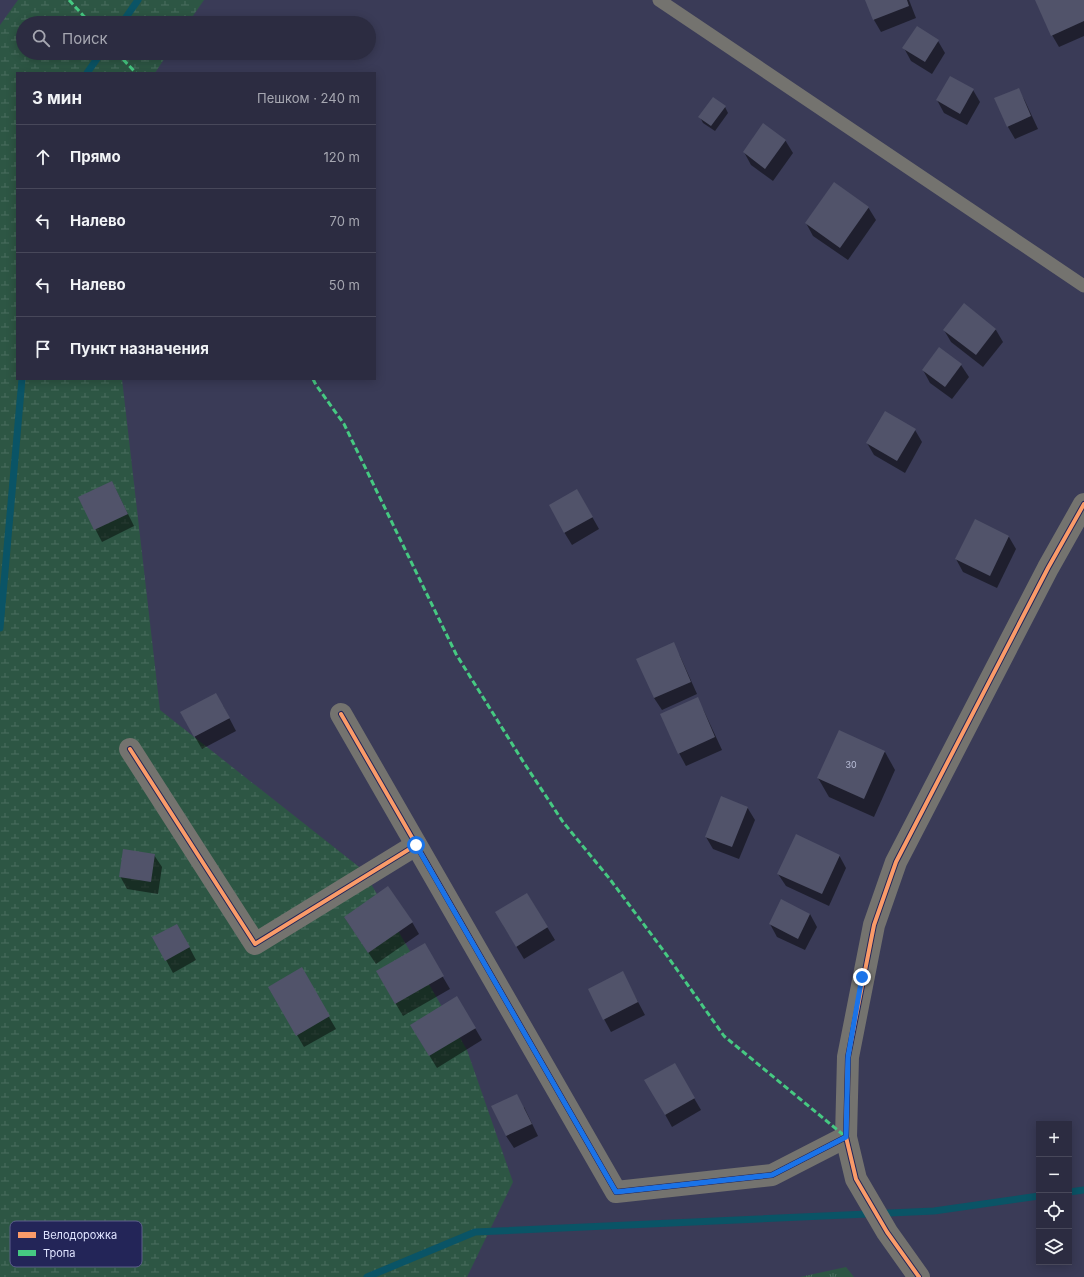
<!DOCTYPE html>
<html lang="ru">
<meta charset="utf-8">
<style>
:root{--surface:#2c2c41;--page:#343448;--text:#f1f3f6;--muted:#a6a7b1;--line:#48485a}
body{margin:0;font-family:Inter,sans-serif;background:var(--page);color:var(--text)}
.controls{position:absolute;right:12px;bottom:12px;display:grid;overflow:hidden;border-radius:0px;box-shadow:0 2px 10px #0003}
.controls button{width:36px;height:36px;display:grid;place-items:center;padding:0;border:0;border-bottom:1px solid var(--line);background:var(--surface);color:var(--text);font:20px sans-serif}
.stop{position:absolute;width:12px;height:12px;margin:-9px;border:3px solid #1a73e8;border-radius:50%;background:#fff}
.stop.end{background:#1a73e8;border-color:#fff;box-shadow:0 1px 4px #0008}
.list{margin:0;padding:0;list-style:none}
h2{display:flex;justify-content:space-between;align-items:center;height:52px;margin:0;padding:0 16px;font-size:17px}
h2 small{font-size:13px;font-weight:400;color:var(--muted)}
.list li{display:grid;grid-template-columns:26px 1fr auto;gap:12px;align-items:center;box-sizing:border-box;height:64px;padding:0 16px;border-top:1px solid var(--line)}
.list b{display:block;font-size:15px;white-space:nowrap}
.list em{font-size:13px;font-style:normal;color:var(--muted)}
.icon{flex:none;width:22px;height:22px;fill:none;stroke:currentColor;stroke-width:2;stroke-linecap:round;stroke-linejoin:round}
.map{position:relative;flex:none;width:1084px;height:1277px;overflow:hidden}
.search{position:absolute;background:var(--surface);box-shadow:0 2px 10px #0003;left:16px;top:16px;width:360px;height:44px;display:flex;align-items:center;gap:10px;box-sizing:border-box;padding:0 14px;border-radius:22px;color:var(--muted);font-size:15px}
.panel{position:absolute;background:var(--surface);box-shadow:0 2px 10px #0003;left:16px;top:72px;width:360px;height:308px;border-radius:0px}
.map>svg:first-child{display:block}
.grass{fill:url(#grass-tufts)}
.wetland{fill:url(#wetland-marsh)}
.shadow{fill:#0007}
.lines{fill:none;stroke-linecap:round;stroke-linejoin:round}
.stream{stroke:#0a5466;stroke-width:7}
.building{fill:#51536a}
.lane{stroke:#74736f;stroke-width:13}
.street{stroke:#74736f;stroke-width:22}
.quiet{stroke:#46c982;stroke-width:3;stroke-dasharray:6 3;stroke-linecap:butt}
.cycleway-casing{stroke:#232558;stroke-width:6}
.cycleway{stroke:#fa9b69;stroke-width:4}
.route{stroke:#1a73e8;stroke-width:5}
.labels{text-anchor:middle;stroke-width:3.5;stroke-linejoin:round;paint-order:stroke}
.number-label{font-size:9px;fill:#bcc0da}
.key{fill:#232558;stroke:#5c5e8a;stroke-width:1}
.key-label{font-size:11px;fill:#e0e4ff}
</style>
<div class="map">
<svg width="1084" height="1277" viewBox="0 0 1084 1277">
<defs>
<pattern id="grass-tufts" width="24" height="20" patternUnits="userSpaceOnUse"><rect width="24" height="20" fill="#2d5644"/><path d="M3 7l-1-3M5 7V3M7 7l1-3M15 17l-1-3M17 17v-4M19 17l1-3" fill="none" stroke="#4b6e60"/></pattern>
<pattern id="wetland-marsh" width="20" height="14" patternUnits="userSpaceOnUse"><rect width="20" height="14" fill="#2d5644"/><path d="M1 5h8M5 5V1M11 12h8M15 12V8" fill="none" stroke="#4b6e60"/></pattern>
</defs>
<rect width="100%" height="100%" fill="#3a3b57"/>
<path class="grass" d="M846 1267 854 1277H800Z"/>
<path class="wetland" d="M18 0H204L188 23H23V53H168L155 73H17V379H122L160 710 363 870 467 1050 513 1182 467 1277H0V25Z"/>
<g class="shadow">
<path d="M866 0H909L916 18 881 32 874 20Z"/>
<path d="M1036 0H1084V36L1059 47 1052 35Z"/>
<path d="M938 41 945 53 932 74 911 61 904 48Z"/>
<path d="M1018 89 1025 101 1038 129 1015 139 1008 127 996 99Z"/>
<path d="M973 90 980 102 967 125 944 113 937 100Z"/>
<path d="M725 107 728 113 715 131 703 123 700 117Z"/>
<path d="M785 140 793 153 773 181 751 165 744 152Z"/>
<path d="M868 207 876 220 848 260 813 236 806 223Z"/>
<path d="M964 305 996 330 1003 342 983 367 951 342 944 330Z"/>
<path d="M939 348 961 365 969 377 952 399 930 383 923 370Z"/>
<path d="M915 430 922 442 905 473 874 455 867 443Z"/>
<path d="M112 482 134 526 102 542 79 498Z"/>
<path d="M577 490 599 529 572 545 564 532Z"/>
<path d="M975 520 1009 537 1016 549 997 588 963 572 956 559Z"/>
<path d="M673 644 680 656 697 694 662 710 654 698Z"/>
<path d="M697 699 704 711 722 750 686 766 679 753Z"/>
<path d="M223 706 236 731 202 749 181 713Z"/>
<path d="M885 752 895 770 874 817 829 797 818 778Z"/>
<path d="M747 807 755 820 739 859 713 849 706 837Z"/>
<path d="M154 855 162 867 158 894 127 889 120 876Z"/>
<path d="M839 855 846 868 829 906 786 886 778 874Z"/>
<path d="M527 894 555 940 524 959 503 925Z"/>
<path d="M810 914 817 927 805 950 777 937 770 924Z"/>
<path d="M345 918 412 922 419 934 376 964Z"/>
<path d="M184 937 196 960 173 973 166 960Z"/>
<path d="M424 945 450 989 403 1016 377 972Z"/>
<path d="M301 969 336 1029 304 1047 269 987Z"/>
<path d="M629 985 645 1015 611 1032 604 1019Z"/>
<path d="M475 1028 482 1040 437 1068 418 1037Z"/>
<path d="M674 1064 701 1110 672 1127 646 1080Z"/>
<path d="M524 1107 538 1136 514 1148 506 1136Z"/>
</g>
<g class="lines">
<g class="stream">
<path d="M122 23 138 0"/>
<path d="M87 73 101 53"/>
<path d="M0 628 22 379"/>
<path d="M1069 1192 1084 1190"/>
<path d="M367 1277 475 1232 934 1211 1039 1196"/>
</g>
</g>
<g class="building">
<path d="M865 0H907L909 6 873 20Z"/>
<path d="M1035 0H1084V21L1051 36Z"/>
<path d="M917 26 939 40 925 62 902 48Z"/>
<path d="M950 76 974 89 960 114 936 100Z"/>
<path d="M1019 88 1031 116 1007 127 994 98Z"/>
<path d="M713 97 726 106 711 126 698 117Z"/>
<path d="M763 123 786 140 765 169 743 152Z"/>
<path d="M834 182 869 207 840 248 805 223Z"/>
<path d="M964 303 996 329 976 355 943 330Z"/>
<path d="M939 347 962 364 945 387 922 370Z"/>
<path d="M885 411 916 429 897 461 866 443Z"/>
<path d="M112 481 128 514 94 530 78 497Z"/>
<path d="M577 489 593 517 564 533 549 505Z"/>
<path d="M975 519 1009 536 990 576 955 559Z"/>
<path d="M674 642 691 682 654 698 636 659Z"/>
<path d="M216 693 230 718 194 737 180 712Z"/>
<path d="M698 697 715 737 678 754 660 714Z"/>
<path d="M839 730 885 751 864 799 817 778Z"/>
<path d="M721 796 748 807 732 847 705 837Z"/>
<path d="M796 834 840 855 822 894 777 874Z"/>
<path d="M123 849 155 854 151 882 119 877Z"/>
<path d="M388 886 413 922 368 953 344 917Z"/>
<path d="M527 893 548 927 516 947 495 912Z"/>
<path d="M781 899 810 914 798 939 769 924Z"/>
<path d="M177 924 190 947 165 961 152 937Z"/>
<path d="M425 943 444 976 395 1004 376 971Z"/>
<path d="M302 967 330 1016 296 1036 268 987Z"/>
<path d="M623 971 638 1002 603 1020 588 989Z"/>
<path d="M457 996 476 1028 429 1056 410 1025Z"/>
<path d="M675 1063 695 1098 665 1115 644 1080Z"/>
<path d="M517 1094 532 1124 506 1136 491 1106Z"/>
</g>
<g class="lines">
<path class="lane" d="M659 0 1084 286"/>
<g class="street">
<path d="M341 714 616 1192 772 1175 846 1137"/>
<path d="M130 749 255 944 416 845"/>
<path d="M919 1277 887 1232 856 1179 846 1137 848 1057 874 925 896 862 1048 568 1084 504"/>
</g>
<g class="quiet">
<path d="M69 0 90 23"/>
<path d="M117 53 136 73"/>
<path d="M313 379 316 385 344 424 456 654 524 763 563 822 609 878 663 950 724 1036 846 1137"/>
</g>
<g class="cycleway-casing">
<g id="cycleway">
<path d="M341 714 616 1192 772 1175 846 1137"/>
<path d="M130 749 255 944 416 845"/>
<path d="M919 1277 887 1232 856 1179 846 1137 848 1057 874 925 896 862 1048 568 1084 504"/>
</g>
</g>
<use href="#cycleway" class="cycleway"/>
</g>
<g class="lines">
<path class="route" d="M416 845 616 1192 772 1175 846 1137 848 1057 862 977"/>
</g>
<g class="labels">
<g class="number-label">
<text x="851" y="768">30</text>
</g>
</g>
<rect x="10" y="1221" width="132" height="46" rx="6" class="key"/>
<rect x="18" y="1232" width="18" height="6" fill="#fa9b69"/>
<rect x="18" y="1250" width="18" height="6" fill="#46c982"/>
<g class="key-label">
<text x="43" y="1239">Велодорожка</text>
<text x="43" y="1257">Тропа</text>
</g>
</svg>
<div class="controls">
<button>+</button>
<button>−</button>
<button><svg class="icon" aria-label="locate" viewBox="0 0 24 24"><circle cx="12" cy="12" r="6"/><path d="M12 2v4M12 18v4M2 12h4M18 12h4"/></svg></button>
<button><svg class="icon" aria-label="layers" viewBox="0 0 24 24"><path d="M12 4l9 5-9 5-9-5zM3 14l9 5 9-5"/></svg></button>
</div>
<div class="stop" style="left:416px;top:845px"></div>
<div class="stop end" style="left:862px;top:977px"></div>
<div class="search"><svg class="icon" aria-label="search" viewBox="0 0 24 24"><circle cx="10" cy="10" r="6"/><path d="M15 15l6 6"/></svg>Поиск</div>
<section class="panel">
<h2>3 мин<small>Пешком · 240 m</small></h2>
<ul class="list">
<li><svg class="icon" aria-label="ahead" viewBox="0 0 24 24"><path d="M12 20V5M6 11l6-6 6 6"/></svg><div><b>Прямо</b></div><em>120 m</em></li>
<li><svg class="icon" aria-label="left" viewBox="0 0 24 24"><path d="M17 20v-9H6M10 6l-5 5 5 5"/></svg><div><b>Налево</b></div><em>70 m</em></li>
<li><svg class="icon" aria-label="left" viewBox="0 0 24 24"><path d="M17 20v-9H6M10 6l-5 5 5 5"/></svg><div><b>Налево</b></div><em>50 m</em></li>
<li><svg class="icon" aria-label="arrive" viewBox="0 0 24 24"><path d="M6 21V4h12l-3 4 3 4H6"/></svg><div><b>Пункт назначения</b></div></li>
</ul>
</section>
</div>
